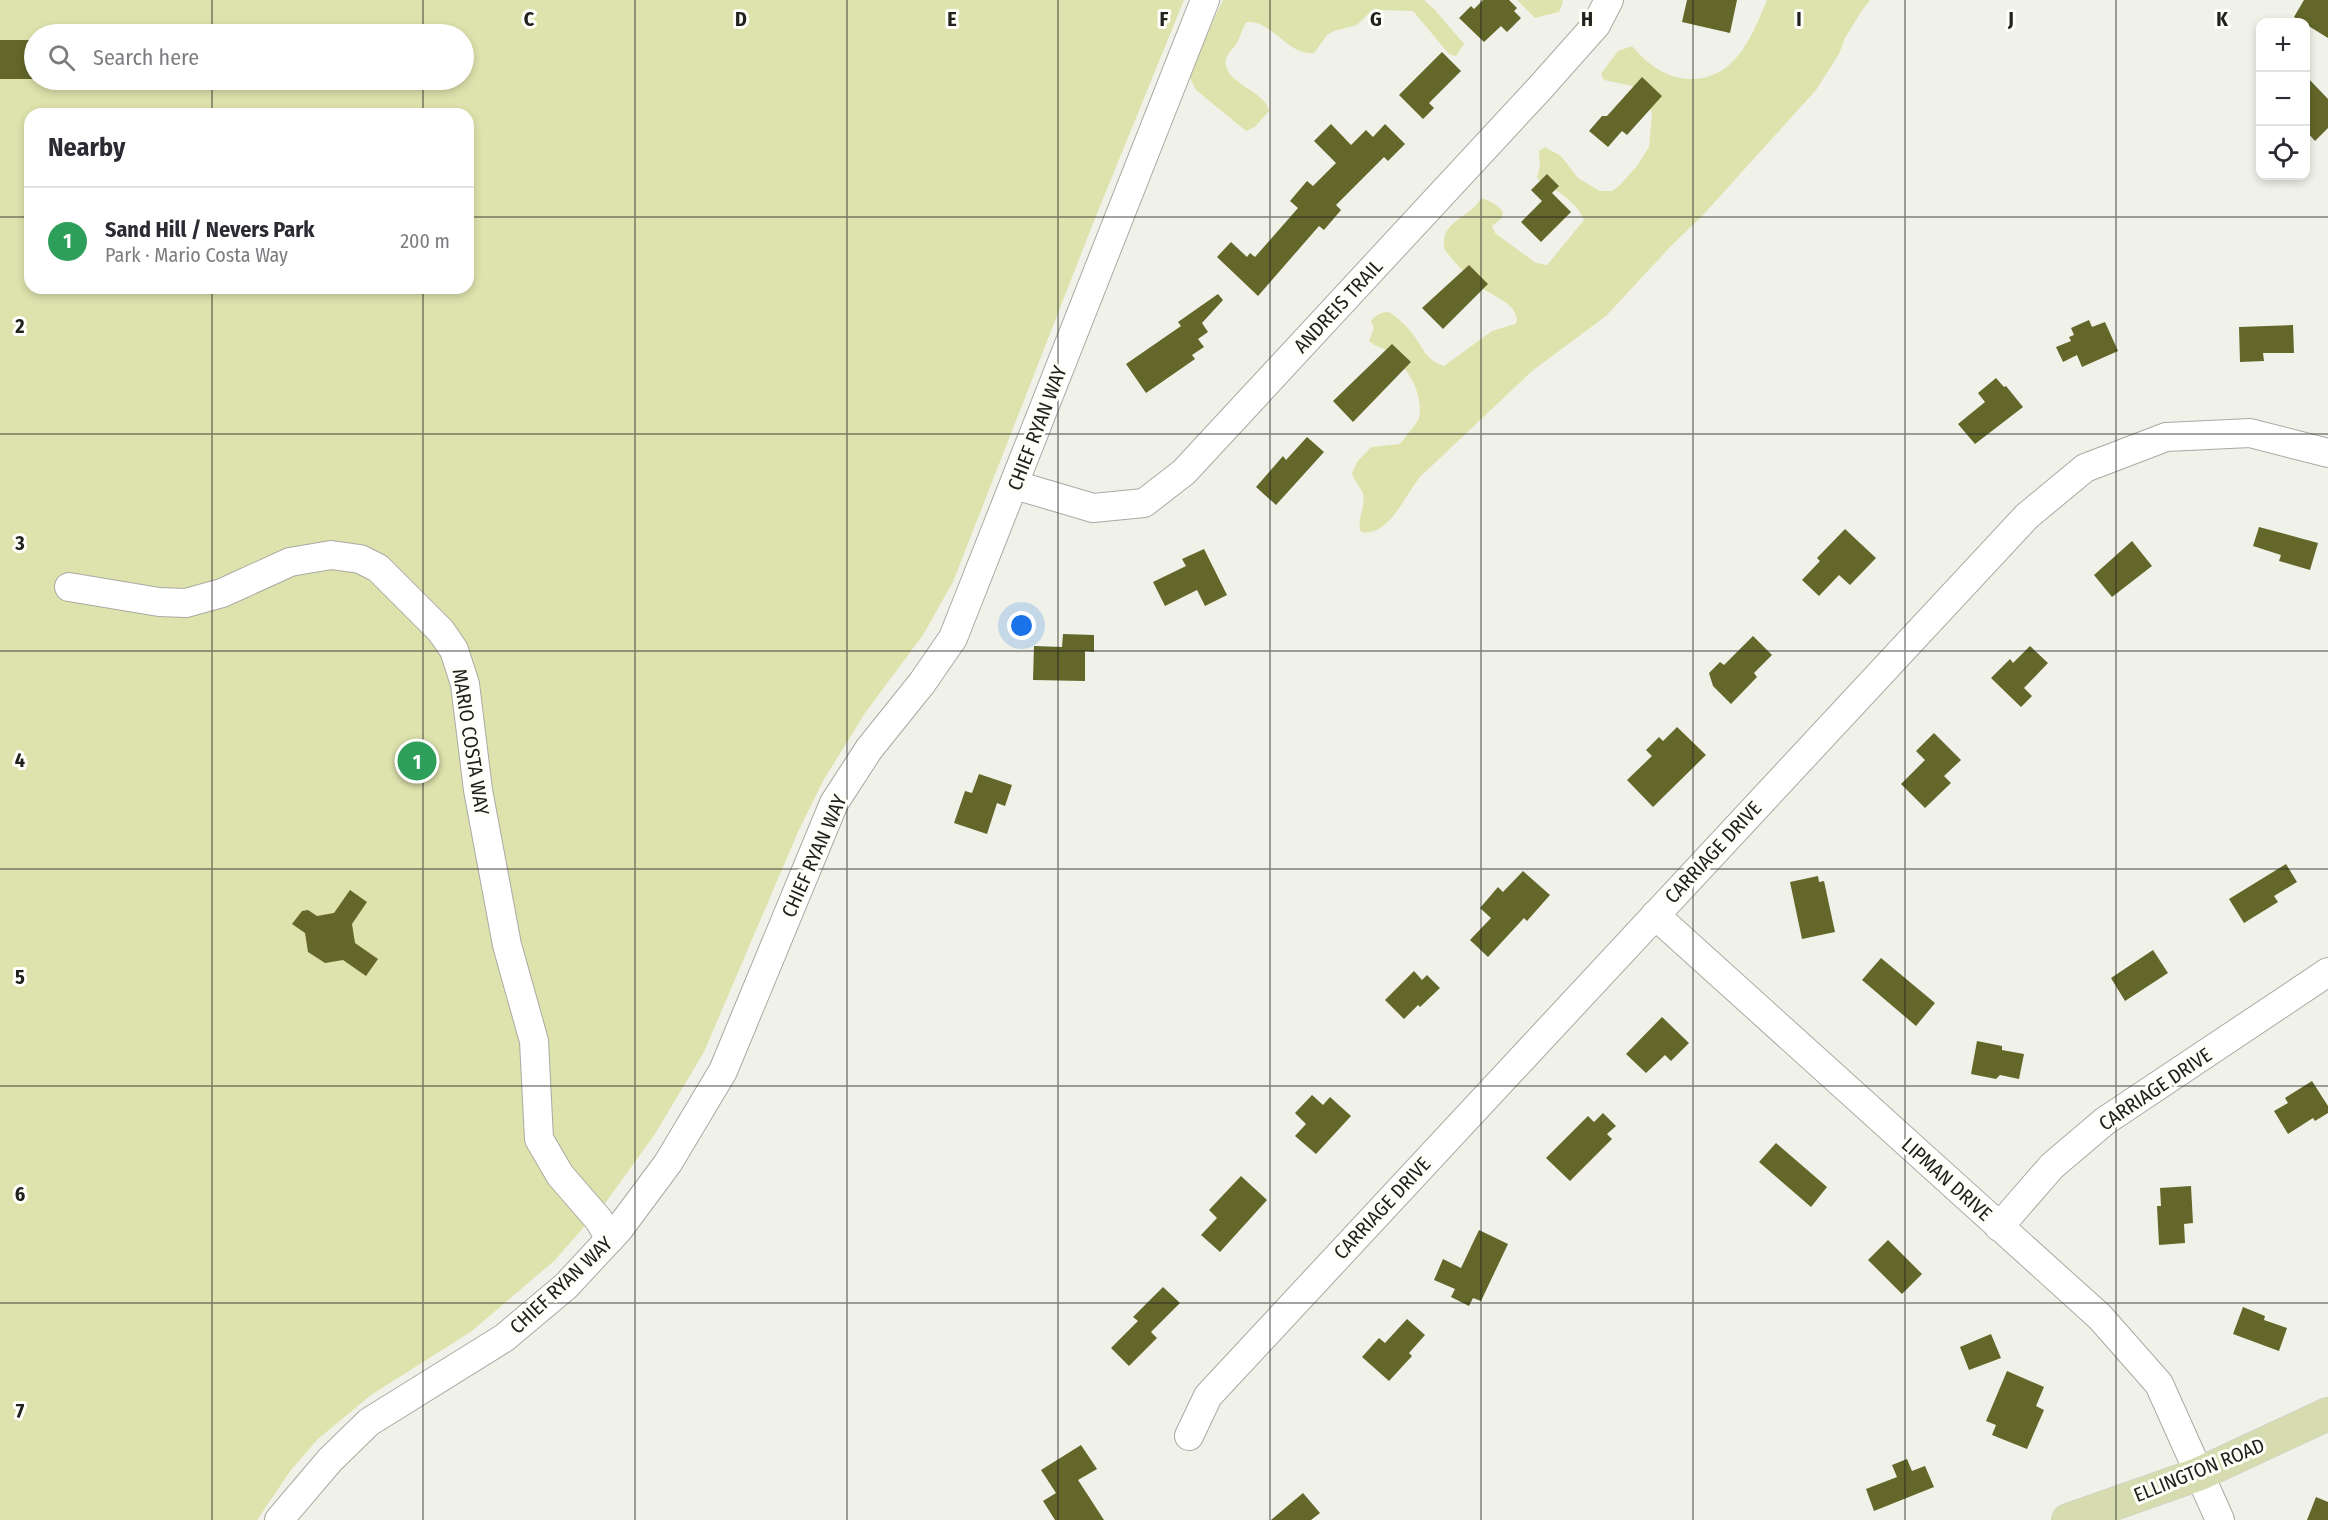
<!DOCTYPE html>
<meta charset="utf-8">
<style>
:root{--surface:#fff;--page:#f7f7f7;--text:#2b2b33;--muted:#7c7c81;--line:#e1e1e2;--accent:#0f766e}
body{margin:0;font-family:"Fira Sans Condensed",sans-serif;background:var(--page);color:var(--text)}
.controls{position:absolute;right:18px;top:18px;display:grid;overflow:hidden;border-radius:12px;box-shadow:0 3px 9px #0003}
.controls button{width:54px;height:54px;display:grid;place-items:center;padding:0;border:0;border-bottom:2px solid var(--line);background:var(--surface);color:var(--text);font:30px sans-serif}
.you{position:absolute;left:1022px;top:626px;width:21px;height:21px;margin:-15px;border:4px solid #fff;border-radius:50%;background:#1a73e8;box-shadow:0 0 0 9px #1a73e833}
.badge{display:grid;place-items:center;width:39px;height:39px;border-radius:50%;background:var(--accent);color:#fff;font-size:20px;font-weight:700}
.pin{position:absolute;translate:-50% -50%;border:3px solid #fff;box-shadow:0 2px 6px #0006}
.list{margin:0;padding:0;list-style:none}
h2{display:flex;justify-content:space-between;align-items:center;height:78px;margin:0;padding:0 24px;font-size:26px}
h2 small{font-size:20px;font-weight:400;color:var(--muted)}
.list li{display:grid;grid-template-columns:39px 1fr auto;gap:18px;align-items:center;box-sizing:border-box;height:108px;padding:0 24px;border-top:2px solid var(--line)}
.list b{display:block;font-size:22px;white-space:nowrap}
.list p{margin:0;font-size:20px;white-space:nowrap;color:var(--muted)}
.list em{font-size:20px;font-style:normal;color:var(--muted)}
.icon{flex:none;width:33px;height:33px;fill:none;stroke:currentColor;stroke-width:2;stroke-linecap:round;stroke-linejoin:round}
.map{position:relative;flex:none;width:2328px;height:1520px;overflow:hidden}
.search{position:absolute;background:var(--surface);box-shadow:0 3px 9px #0003;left:24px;top:24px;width:450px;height:66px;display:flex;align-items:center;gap:15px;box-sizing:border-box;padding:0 21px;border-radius:33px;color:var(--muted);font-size:22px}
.panel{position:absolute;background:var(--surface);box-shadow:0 3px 9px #0003;left:24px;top:108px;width:450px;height:186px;border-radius:18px}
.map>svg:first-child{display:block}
.green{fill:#dee3ad;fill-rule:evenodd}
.building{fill:#636729}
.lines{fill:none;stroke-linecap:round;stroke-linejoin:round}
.minor-casing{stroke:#a9aaa2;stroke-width:30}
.major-casing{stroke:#cecece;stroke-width:34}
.minor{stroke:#fff;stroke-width:28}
.major{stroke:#d7dbb0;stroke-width:33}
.grid{fill:none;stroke:#21221f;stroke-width:1.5;stroke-opacity:0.55}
.labels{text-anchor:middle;stroke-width:6;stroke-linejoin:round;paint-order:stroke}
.street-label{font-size:20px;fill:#21221f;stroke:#fefff6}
.grid-label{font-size:20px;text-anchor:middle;font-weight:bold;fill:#21221f;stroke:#fefff6;stroke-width:6;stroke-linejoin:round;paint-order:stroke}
</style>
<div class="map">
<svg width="2328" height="1520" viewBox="0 0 2328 1520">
<rect width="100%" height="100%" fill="#f0f2e9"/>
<g class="green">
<path d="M0 0H1184L1094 221 953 582 923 635 865 713 823 781 798 832 704 1052 655 1134 606 1202 554 1261 472 1331 371 1395 318 1439 291 1470 257 1520H0ZM34 34H464V80H34ZM30 114H468V288H30Z"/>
<path d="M1223 0H1424L1435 10 1464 44 1456 56 1449 54 1413 11 1376 10 1367 15 1357 25 1334 31 1327 35 1314 53C1288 56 1272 20 1247 22 1242 28 1241 36 1237 43 1234 48 1228 52 1226 59 1221 83 1266 90 1269 111L1255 127 1246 131 1196 90 1190 78 1203 41Z"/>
<path d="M1517 0H1562L1563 2 1559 12 1535 18Z"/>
<path d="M1767 0H1870L1861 12 1845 38 1839 54 1816 90 1704 214 1671 246 1606 316 1532 371 1421 476C1405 494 1389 538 1361 532 1356 521 1366 507 1363 494 1361 487 1354 481 1352 473L1357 462 1371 447 1400 444C1403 440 1418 422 1419 418 1424 393 1407 367 1389 352 1383 347 1375 347 1369 341L1374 328 1371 321C1375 315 1385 310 1391 313 1398 319 1406 325 1412 333 1424 348 1423 358 1444 366L1492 331 1515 324 1517 321C1516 302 1493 297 1481 287 1468 276 1455 264 1445 250 1439 228 1458 221 1472 209 1476 206 1478 202 1482 198 1489 201 1500 205 1503 213L1501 219 1492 226 1495 233 1536 263 1547 265 1584 220C1580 209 1567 197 1557 191 1550 186 1542 185 1537 178L1540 165 1539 151 1545 147 1561 156 1578 178 1600 191H1612L1618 187 1637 166 1649 147 1652 113 1649 106 1632 86 1604 80 1601 74 1618 51 1632 46C1647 64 1667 79 1691 79 1736 79 1752 36 1767 0Z"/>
</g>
<g class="building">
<path d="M1483 0H1509L1517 8 1514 11 1521 18 1507 32 1501 26 1484 42 1459 18 1471 6 1474 9Z"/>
<path d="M1687 0H1737L1730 33 1682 22Z"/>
<path d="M2304 0H2328V38L2294 17Z"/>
<rect x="0" y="40" width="34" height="39"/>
<path d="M1442 52 1461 71 1429 103 1434 108 1423 119 1399 95Z"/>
<path d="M2306 76 2328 99V128L2315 141 2306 131Z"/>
<path d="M1642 77 1662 96 1627 135 1622 131 1608 147 1589 131 1602 116H1607Z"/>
<path d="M1331 124 1351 145 1366 130 1373 137 1385 124 1405 144 1388 161 1384 157 1336 205 1341 210 1324 230 1319 226 1258 296 1217 257 1231 242 1247 257 1250 253 1255 257 1298 208 1290 201 1307 181 1313 186 1336 163 1314 141Z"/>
<path d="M1547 174 1559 186 1552 193 1571 212 1541 242 1521 222 1542 201 1531 190Z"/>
<path d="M1469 265 1488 284 1443 329 1422 308Z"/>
<path d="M1218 294 1223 300 1202 323 1208 332 1198 339 1204 347 1192 355 1195 359 1146 393 1126 364 1181 326 1178 322Z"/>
<path d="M2089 320 2092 327 2105 322 2118 351 2082 367 2077 355 2063 362 2056 347 2071 341 2069 337 2074 335 2071 328Z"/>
<path d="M2293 325 2294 353H2263L2264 361 2240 362 2239 327Z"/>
<path d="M1392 344 1411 362 1353 422 1333 401Z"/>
<path d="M1996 378 2004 387 2006 386 2023 407 1975 444 1958 424 1985 402 1978 393Z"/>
<path d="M1307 437 1324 452 1276 505 1256 487 1283 456 1286 460Z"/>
<path d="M2259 527 2318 543 2310 570 2279 561 2281 555 2253 546Z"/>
<path d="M1845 529 1876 558 1850 585 1839 575 1819 596 1802 580 1820 561 1817 558Z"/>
<path d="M2132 541 2152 566 2112 597 2094 575Z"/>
<path d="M1204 549 1227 595 1205 606 1197 590 1165 606 1153 582 1186 566 1182 559Z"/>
<path d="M1063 634 1094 635V652L1085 651V681L1033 680 1034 646 1062 647Z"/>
<path d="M1753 636 1772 655 1754 673 1757 677 1731 704 1713 686 1709 673 1720 662 1724 665Z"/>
<path d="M2030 646 2048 663 2024 688 2032 696 2021 707 1991 678 2010 659 2013 663Z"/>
<path d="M1677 727 1706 755 1653 807 1627 780 1652 756 1646 750 1659 737 1663 741Z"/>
<path d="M1934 733 1961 760 1944 776 1951 783 1925 808 1901 784 1925 760 1916 751Z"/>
<path d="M979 774 1012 785 1005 806 997 803 987 834 954 823 965 791 972 793Z"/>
<path d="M2286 864 2297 882 2274 896 2278 902 2244 923 2229 899Z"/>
<path d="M1523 871 1550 895 1527 921 1524 918 1488 957 1470 940 1491 918 1480 908 1498 887 1503 892Z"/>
<path d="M1818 876 1819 882 1824 881 1835 932 1802 939 1790 882Z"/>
<path d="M350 890 367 902 352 924 355 943 378 959 366 976 343 960 325 963 308 952 305 933 292 924 302 911 308 910 317 916 334 913Z"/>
<path d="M2153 950 2168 973 2125 1001 2111 978Z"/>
<path d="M1881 958 1935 1003 1916 1026 1862 980Z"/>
<path d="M1414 971 1422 980 1427 975 1440 988 1420 1007 1418 1005 1404 1019 1385 1000Z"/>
<path d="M1662 1017 1689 1043 1671 1061 1665 1055 1646 1073 1626 1054Z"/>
<path d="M1977 1041 2002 1046V1050L2024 1054 2019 1079 2000 1075 1996 1079 1971 1074Z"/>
<path d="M2312 1081 2328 1106V1113L2315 1121 2313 1118 2288 1134 2274 1111 2288 1103 2285 1098Z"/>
<path d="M1312 1095 1323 1105 1330 1097 1351 1116 1316 1154 1295 1136 1306 1124 1295 1113Z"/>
<path d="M1603 1113 1616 1126 1607 1134 1612 1139 1570 1181 1546 1158 1588 1116 1594 1122Z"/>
<path d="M1776 1143 1827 1187 1811 1207 1759 1162Z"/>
<path d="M1241 1176 1267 1200 1220 1252 1201 1235 1217 1218 1209 1210Z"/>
<path d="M2191 1186 2193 1223 2184 1224 2185 1243 2159 1245 2157 1206H2161L2160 1188Z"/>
<path d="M1479 1230 1508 1244 1481 1301 1473 1298 1469 1306 1451 1297 1455 1289 1434 1280 1443 1259 1461 1268Z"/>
<path d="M1888 1240 1922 1274 1902 1294 1868 1260Z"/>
<path d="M1163 1287 1180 1303 1151 1332 1157 1338 1129 1366 1111 1348 1138 1321 1133 1317Z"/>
<path d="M2243 1307 2265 1316 2264 1320 2287 1328 2279 1351 2233 1334Z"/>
<path d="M1407 1319 1425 1335 1409 1353 1412 1356 1389 1381 1362 1357 1379 1338 1385 1343Z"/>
<path d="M1991 1334 2001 1358 1969 1370 1960 1347Z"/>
<path d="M2007 1371 2044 1387 2036 1406 2044 1410 2027 1449 1992 1435 1996 1425 1986 1421Z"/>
<path d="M1081 1445 1097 1469 1078 1480 1104 1520H1055L1043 1501 1056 1493 1041 1470Z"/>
<path d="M1907 1459 1912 1471 1925 1466 1934 1487 1874 1511 1866 1489 1897 1477 1892 1465Z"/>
<path d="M1303 1493 1320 1513 1311 1520H1271Z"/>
<path d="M2316 1497 2328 1502V1520H2307Z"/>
</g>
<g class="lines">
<g class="minor-casing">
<g id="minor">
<path d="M1015 485 1093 508 1144 503 1184 472 1540 88 1596 25 1609 0"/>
<path d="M69 587 159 602 186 603 222 593 290 562 331 555 360 559 378 568 441 631 454 650 465 684 478 790 507 945 534 1041 539 1139 560 1175 599 1220 610 1239"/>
<path d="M1655 915 2100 1317 2159 1384 2220 1520"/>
<path d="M1999 1227 2052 1166 2105 1121 2328 972"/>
<path d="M1189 1436 1208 1396 2027 516 2085 468 2166 437 2250 433 2328 453"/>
<path d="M279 1520 330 1460 369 1422 504 1338 566 1286 619 1229 668 1163 723 1071 834 803 869 749 922 683 953 638 1205 0"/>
</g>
</g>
<g class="major-casing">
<path id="major" d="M2068 1520 2199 1474 2328 1414"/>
</g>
<use href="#minor" class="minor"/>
<use href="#major" class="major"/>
</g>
<path class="grid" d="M212 0V34M423 0V34M635 0V1520M847 0V1520M1058 0V1520M1270 0V1520M1481 0V1520M1693 0V1520M1905 0V1520M2116 0V1520M212 80V114M423 80V114M0 217H30M468 217H2328M212 288V1520M423 288V1520M0 434H2328M0 651H2328M0 869H2328M0 1086H2328M0 1303H2328"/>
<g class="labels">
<g class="street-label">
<text transform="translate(1338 306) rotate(-47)" y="7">ANDREIS TRAIL</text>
<text transform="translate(1037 428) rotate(-69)" y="7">CHIEF RYAN WAY</text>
<text transform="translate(471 742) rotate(81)" y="7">MARIO COSTA WAY</text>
<text transform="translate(1713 852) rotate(-47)" y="7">CARRIAGE DRIVE</text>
<text transform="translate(814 856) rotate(-66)" y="7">CHIEF RYAN WAY</text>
<text transform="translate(2155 1089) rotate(-34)" y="7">CARRIAGE DRIVE</text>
<text transform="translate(1947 1179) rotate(42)" y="7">LIPMAN DRIVE</text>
<text transform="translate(1382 1208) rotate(-47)" y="7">CARRIAGE DRIVE</text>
<text transform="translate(561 1285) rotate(-43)" y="7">CHIEF RYAN WAY</text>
<text transform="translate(2199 1470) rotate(-22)" y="7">ELLINGTON ROAD</text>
</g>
</g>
<g class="grid-label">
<text x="529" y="26">C</text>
<text x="741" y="26">D</text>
<text x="952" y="26">E</text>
<text x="1164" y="26">F</text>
<text x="1376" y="26">G</text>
<text x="1587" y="26">H</text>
<text x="1799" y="26">I</text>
<text x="2011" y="26">J</text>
<text x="2222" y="26">K</text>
<text x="20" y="333">2</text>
<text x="20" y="550">3</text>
<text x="20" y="767">4</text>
<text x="20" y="984">5</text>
<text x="20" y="1201">6</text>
<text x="20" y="1418">7</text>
</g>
</svg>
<div class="controls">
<button>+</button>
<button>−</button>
<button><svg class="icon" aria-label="locate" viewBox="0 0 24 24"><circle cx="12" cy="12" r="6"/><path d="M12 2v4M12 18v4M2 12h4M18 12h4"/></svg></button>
</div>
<div class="you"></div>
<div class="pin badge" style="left:417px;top:761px;background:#2e9e5b">1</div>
<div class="search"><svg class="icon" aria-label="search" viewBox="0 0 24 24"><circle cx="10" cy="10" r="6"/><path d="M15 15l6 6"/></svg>Search here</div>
<section class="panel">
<h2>Nearby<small></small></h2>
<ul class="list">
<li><span class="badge" style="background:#2e9e5b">1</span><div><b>Sand Hill / Nevers Park</b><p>Park · Mario Costa Way</p></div><em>200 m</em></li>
</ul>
</section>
</div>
